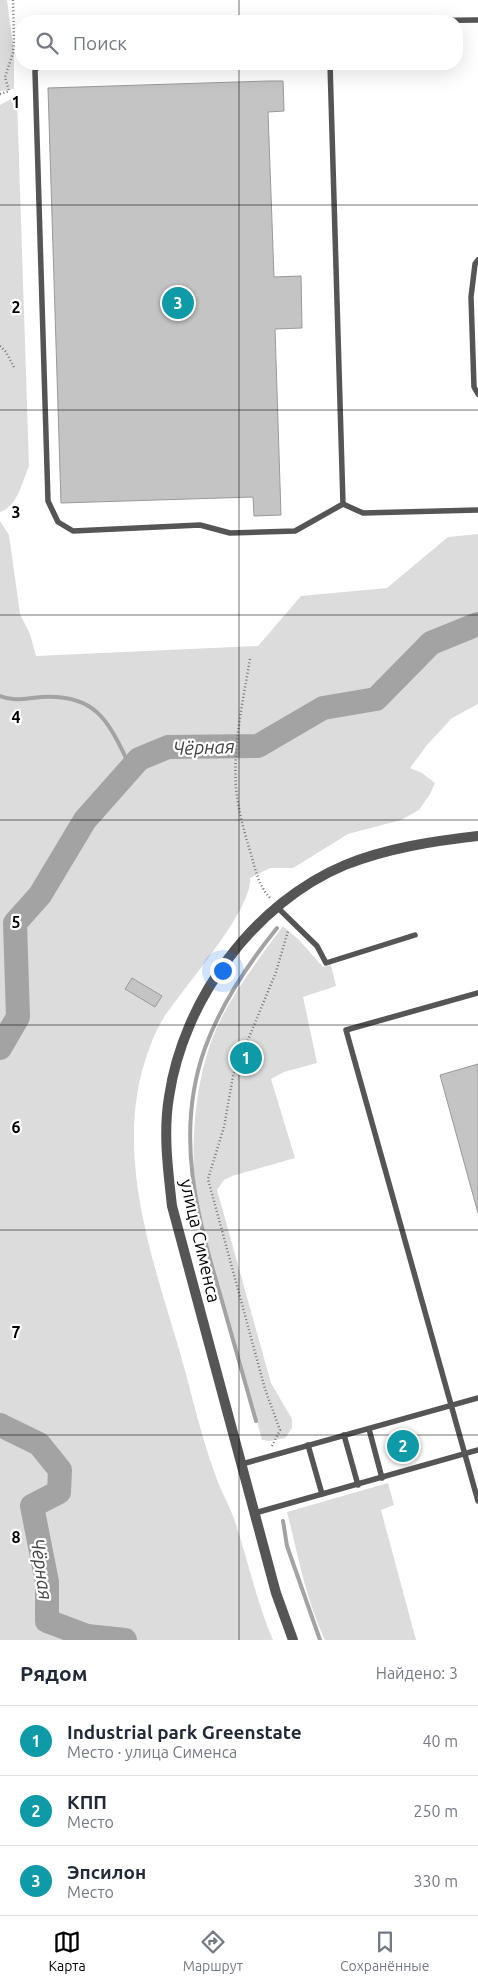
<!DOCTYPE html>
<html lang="ru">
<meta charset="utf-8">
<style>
:root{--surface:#fff;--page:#f6f6f7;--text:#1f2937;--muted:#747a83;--line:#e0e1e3;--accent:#000}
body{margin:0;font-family:Ubuntu,sans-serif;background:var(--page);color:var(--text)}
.you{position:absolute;left:222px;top:970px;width:18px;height:18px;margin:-12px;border:4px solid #fff;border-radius:50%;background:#1a73e8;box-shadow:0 0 0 8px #1a73e833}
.badge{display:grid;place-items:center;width:32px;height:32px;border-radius:50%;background:var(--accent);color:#fff;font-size:16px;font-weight:700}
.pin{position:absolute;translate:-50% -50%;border:2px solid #fff;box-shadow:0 1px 5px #0006}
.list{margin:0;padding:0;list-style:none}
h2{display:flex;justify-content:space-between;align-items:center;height:65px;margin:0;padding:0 20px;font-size:21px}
h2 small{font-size:16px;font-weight:400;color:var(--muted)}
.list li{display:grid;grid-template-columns:32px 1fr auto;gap:15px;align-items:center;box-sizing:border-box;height:70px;padding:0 20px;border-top:1px solid var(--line)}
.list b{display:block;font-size:19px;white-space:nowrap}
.list p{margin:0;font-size:16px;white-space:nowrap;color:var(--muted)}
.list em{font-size:16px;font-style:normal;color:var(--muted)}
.icon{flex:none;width:28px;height:28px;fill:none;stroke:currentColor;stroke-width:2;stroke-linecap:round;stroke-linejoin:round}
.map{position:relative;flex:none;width:478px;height:1640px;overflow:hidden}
.search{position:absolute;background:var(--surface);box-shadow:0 5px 20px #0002;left:15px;right:15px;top:15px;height:55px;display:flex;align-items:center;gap:12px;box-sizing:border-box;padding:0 18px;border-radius:20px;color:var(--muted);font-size:19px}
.sheet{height:275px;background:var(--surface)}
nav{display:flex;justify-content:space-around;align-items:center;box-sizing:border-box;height:70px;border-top:1px solid var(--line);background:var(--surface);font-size:14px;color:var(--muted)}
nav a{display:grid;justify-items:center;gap:2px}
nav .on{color:var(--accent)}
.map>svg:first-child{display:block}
.green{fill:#dcdcdc}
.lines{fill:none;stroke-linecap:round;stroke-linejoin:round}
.stream{stroke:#a3a3a3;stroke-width:4}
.river{stroke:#a3a3a3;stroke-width:24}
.building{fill:#c4c4c4;stroke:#999}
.path{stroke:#777;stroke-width:2.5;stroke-dasharray:1 2.5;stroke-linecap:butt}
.service{stroke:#555;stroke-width:5.5}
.minor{stroke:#555;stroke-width:10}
.grid{fill:none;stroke:#000;stroke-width:1;stroke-opacity:0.55}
.labels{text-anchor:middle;stroke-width:4.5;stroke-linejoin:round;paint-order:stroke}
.street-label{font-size:18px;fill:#000;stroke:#fff}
.water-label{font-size:19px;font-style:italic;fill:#444;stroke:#fff}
.grid-label{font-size:16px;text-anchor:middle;font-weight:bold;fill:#000;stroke:#fff;stroke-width:4.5;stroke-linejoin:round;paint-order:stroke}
</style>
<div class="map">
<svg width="478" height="1640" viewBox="0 0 478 1640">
<rect width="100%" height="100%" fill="#fff"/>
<g class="green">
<path d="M0 0H7L14 53V89L0 91Z"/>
<path d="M13 98H17L29 466C22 482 18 506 0 512V105Z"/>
<path d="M0 521 9 535 20 614 30 634 36 656 258 646 301 596 387 588 448 537 478 534V704L452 718 427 745 410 768 422 773 435 783 430 794 419 810 401 820 348 834 293 868H270L250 878C253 910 182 989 163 1019 157 1028 152 1041 148 1052 112 1152 153 1260 181 1356 192 1395 201 1436 215 1474 220 1490 229 1504 234 1519 248 1559 256 1601 273 1640H0Z"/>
<path d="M283 926 300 941 323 967 331 965 336 986 303 997 317 1063 284 1072 271 1079 295 1158 232 1176 224 1180 217 1190 271 1383 292 1419V1428L285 1438 270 1441 262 1440C248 1388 233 1335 218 1283 210 1255 198 1216 195 1187 191 1139 195 1087 211 1042 226 1000 257 962 283 926Z"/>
<path d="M388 1483 394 1505 381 1510 416 1640H325C306 1600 298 1555 287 1512Z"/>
</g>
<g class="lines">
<g class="stream">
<path d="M0 696C16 702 25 698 42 697 99 694 109 724 131 768"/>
<path d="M256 1421C245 1381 233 1341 222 1301 197 1217 174 1134 205 1048 221 1004 248 964 277 928"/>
<path d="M283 1521 287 1546 320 1640"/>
</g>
<g class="river">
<path d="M0 1048 18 1017 15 923 40 895 85 820 139 759 168 747 258 746 323 708 376 699 431 643 478 624"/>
<path d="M0 1425 39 1444 60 1470 59 1492 32 1506 47 1582V1621L87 1636 125 1640"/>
</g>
</g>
<g class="building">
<path d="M268 81H283L284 111 268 112 274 277 301 276 302 328 275 329 281 515 254 516 253 497 61 503 48 88Z"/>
<path d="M132 978 162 996 155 1007 125 989Z"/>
<path d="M478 1064V1213L440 1075Z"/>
<path d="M415 1436 418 1449 392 1456 388 1443Z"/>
</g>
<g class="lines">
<g class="path">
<path d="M0 94 9 91 5 77 13 53 14 40 13 0"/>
<path d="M0 346 6 352 15 369"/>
<path d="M250 659C243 701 233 744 236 788 238 809 244 831 250 851 256 870 257 884 271 899"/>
<path d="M272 1446 280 1430 265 1389 208 1179 224 1127 233 1076 276 972 288 931"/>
</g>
<g class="service">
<path d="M390 21 478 20"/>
<path d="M39 64 35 71 48 501 58 522 73 531 200 525 230 533 295 531 343 504 330 64"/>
<path d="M478 260 475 264 471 297 474 387 478 394"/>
<path d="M343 504 363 513 478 510"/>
<path d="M277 907 317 946 326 963 415 935"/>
<path d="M478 993 346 1030 478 1501"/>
<path d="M369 1429 382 1478"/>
<path d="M344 1435 358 1485"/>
<path d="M308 1445 322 1494"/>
<path d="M242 1464 478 1398"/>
<path d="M255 1513 478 1450"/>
</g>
<path class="minor" d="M293 1640 276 1593 172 1206C168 1170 163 1133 169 1097 183 1000 254 903 345 865 387 848 434 841 478 836"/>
</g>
<path class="grid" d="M239 0V21M239 64V1640M0 205H478M0 410H478M0 615H478M0 820H478M0 1025H478M0 1230H478M0 1435H478"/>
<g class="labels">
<g class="street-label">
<text transform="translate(200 1241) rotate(77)" y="6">улица Сименса</text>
</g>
<g class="water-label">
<text transform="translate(204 747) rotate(-2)" y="7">Чёрная</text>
<text transform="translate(42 1569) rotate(82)" y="7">Чёрная</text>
</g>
</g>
<g class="grid-label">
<text x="16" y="108">1</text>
<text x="16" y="313">2</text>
<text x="16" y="518">3</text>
<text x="16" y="723">4</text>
<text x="16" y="928">5</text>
<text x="16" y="1133">6</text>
<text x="16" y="1338">7</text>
<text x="16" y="1543">8</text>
</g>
</svg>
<div class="you"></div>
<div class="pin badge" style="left:246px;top:1058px;background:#0f9aa8">1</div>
<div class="pin badge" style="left:403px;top:1446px;background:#0f9aa8">2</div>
<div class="pin badge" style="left:178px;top:303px;background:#0f9aa8">3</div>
<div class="search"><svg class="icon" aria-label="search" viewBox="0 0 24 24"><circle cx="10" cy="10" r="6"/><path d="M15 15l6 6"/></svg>Поиск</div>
</div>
<section class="sheet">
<h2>Рядом<small>Найдено: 3</small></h2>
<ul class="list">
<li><span class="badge" style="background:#0f9aa8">1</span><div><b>Industrial park Greenstate</b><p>Место · улица Сименса</p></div><em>40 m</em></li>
<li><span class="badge" style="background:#0f9aa8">2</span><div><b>КПП</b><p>Место</p></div><em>250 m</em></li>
<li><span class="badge" style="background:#0f9aa8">3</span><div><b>Эпсилон</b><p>Место</p></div><em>330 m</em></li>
</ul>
</section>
<nav>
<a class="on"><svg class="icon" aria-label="map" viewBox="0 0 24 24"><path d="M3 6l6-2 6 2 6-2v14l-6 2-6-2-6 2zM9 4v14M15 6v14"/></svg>Карта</a>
<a><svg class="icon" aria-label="directions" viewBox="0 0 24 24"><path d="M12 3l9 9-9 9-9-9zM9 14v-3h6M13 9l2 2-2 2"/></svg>Маршрут</a>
<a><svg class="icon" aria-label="saved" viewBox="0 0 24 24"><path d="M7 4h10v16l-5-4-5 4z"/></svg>Сохранённые</a>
</nav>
